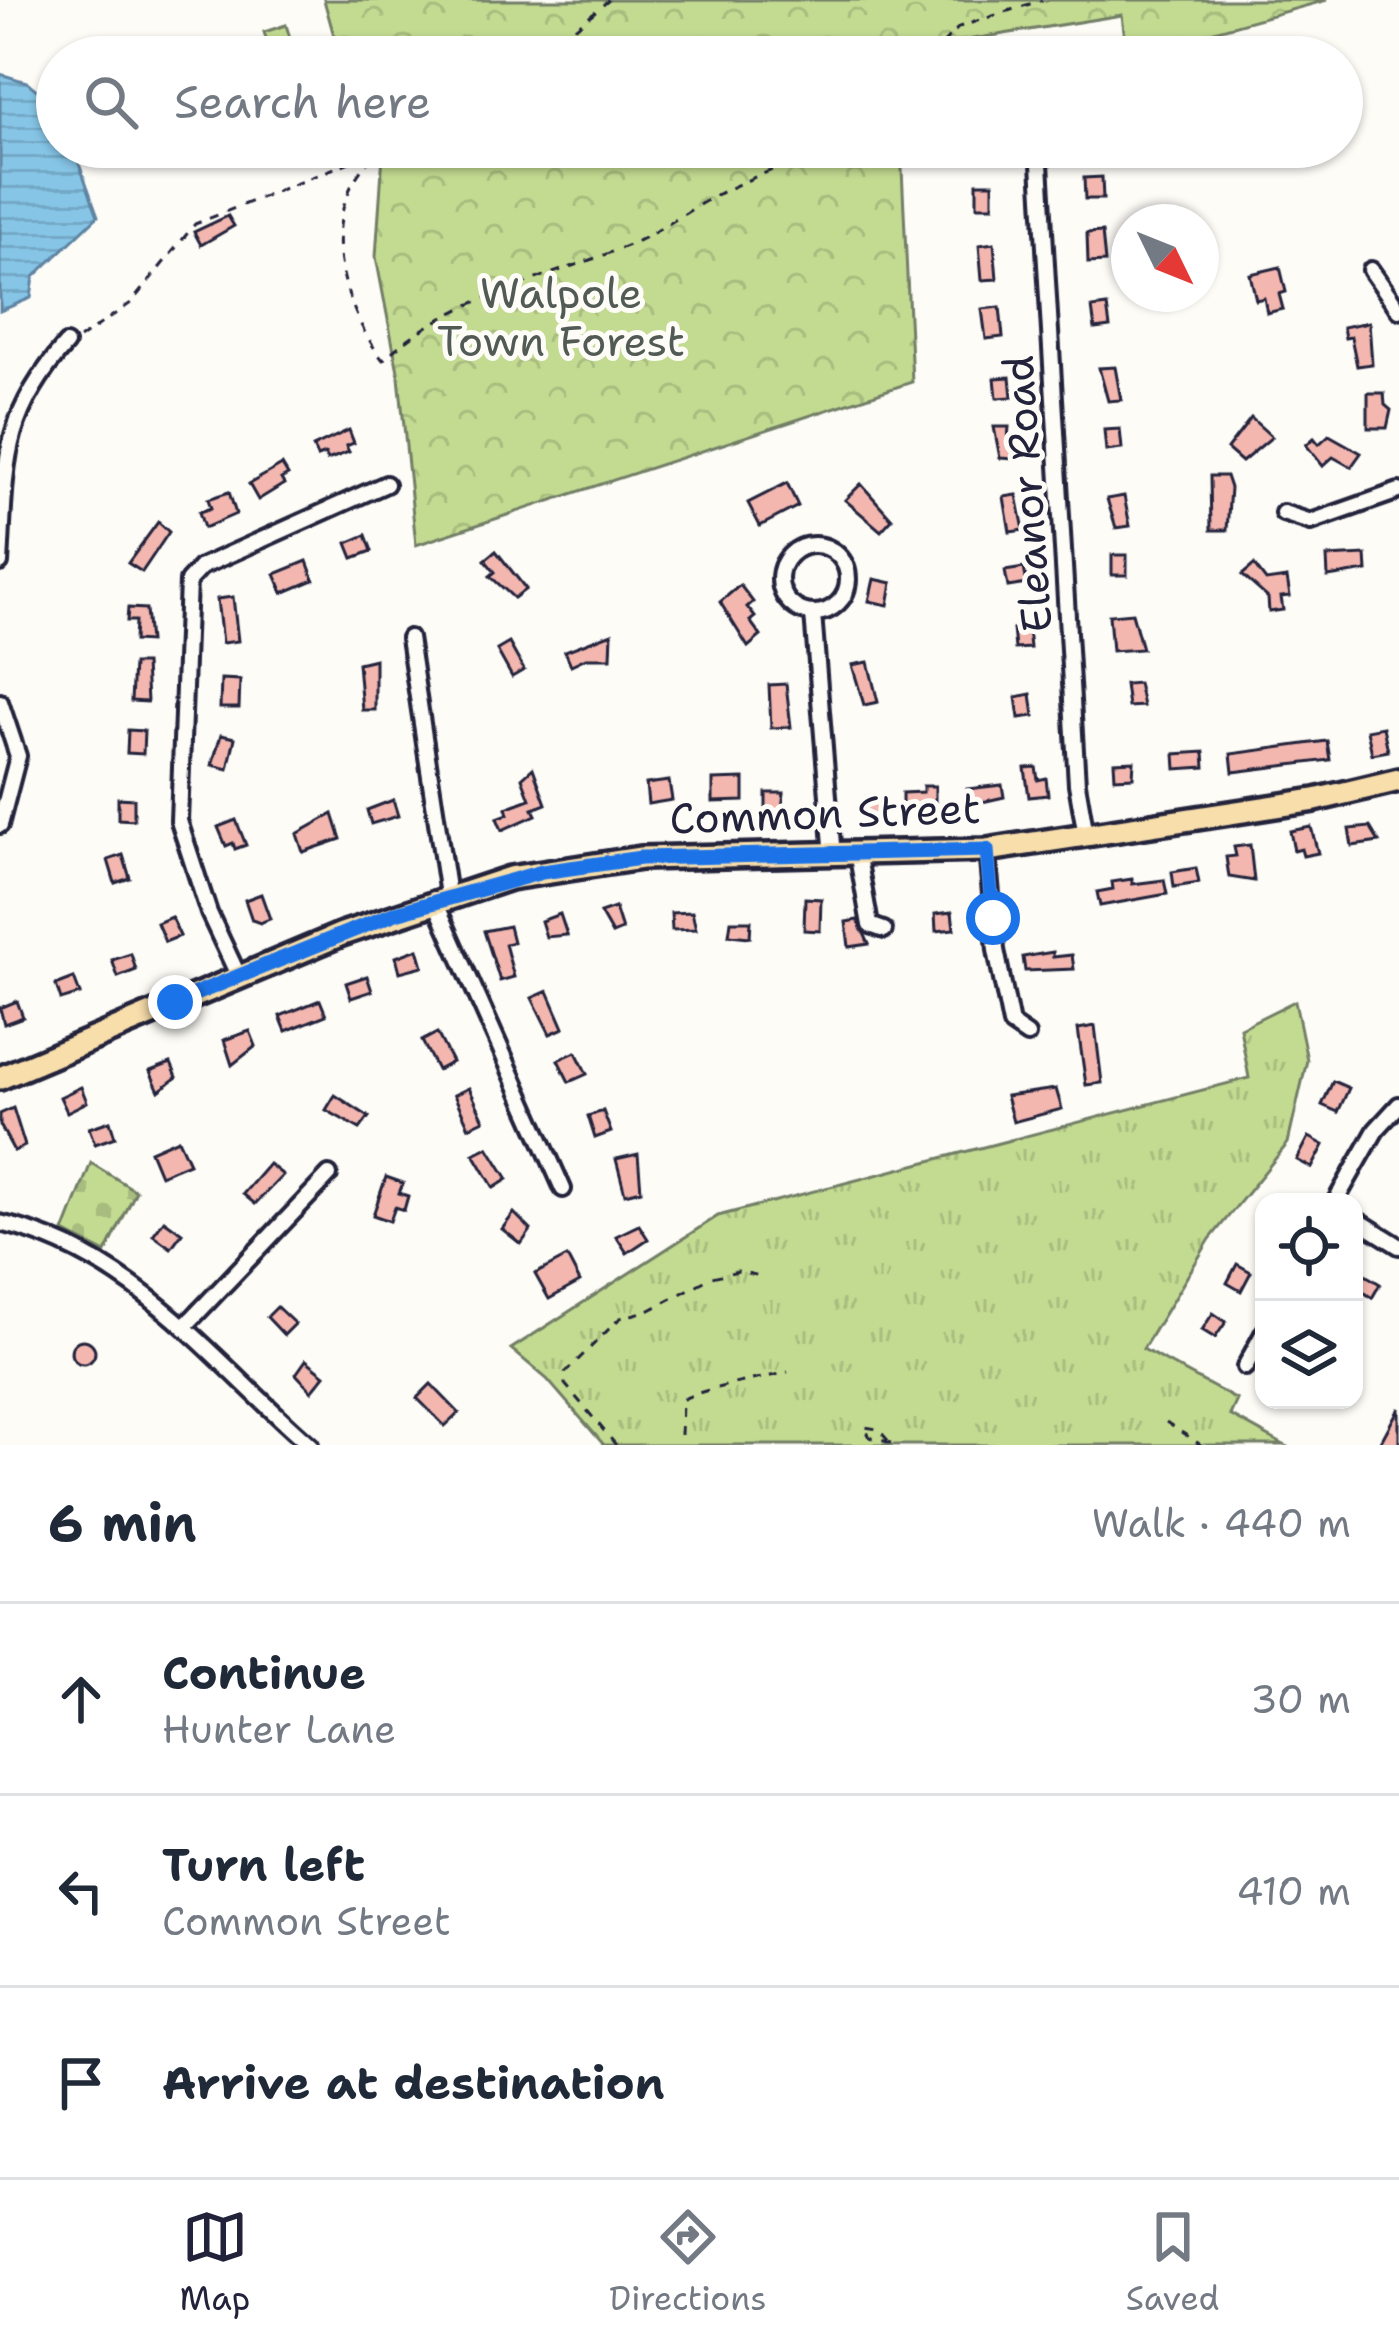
<!DOCTYPE html>
<meta charset="utf-8">
<style>
:root{--surface:#fff;--page:#f2f2f3;--text:#1f2937;--muted:#747a83;--line:#e0e1e3;--accent:#22223b}
body{margin:0;font-family:"Shantell Sans",sans-serif;background:var(--page);color:var(--text)}
.controls{position:absolute;right:36px;bottom:36px;display:grid;overflow:hidden;border-radius:24px;box-shadow:0 3px 9px #0004}
.controls button{width:108px;height:108px;display:grid;place-items:center;padding:0;border:0;border-bottom:3px solid var(--line);background:var(--surface);color:var(--text);font:60px sans-serif}
.compass{position:absolute;left:1111px;top:204px;width:108px;height:108px;border-radius:50%;background:var(--surface);box-shadow:0 3px 9px #0004;rotate:133deg}
.stop{position:absolute;width:36px;height:36px;margin:-27px;border:9px solid #1a73e8;border-radius:50%;background:#fff}
.stop.end{background:#1a73e8;border-color:#fff;box-shadow:0 3px 12px #0008}
.list{margin:0;padding:0;list-style:none}
h2{display:flex;justify-content:space-between;align-items:center;height:156px;margin:0;padding:0 48px;font-size:51px}
h2 small{font-size:39px;font-weight:400;color:var(--muted)}
.list li{display:grid;grid-template-columns:78px 1fr auto;gap:36px;align-items:center;box-sizing:border-box;height:192px;padding:0 48px;border-top:3px solid var(--line)}
.list b{display:block;font-size:45px;white-space:nowrap}
.list p{margin:0;font-size:39px;white-space:nowrap;color:var(--muted)}
.list em{font-size:39px;font-style:normal;color:var(--muted)}
.icon{flex:none;width:66px;height:66px;fill:none;stroke:currentColor;stroke-width:2;stroke-linecap:round;stroke-linejoin:round}
.map{position:relative;flex:none;width:1399px;height:1445px;overflow:hidden}
.search{position:absolute;background:var(--surface);box-shadow:0 3px 9px #0004;left:36px;right:36px;top:36px;height:132px;display:flex;align-items:center;gap:30px;box-sizing:border-box;padding:0 42px;border-radius:66px;color:var(--muted);font-size:45px}
.sheet{height:732px;background:var(--surface)}
nav{display:flex;justify-content:space-around;align-items:center;box-sizing:border-box;height:168px;border-top:3px solid var(--line);background:var(--surface);font-size:33px;color:var(--muted)}
nav a{display:grid;justify-items:center;gap:6px}
nav .on{color:var(--accent)}
.map>svg:first-child{display:block}
.grass{fill:url(#grass-tufts);stroke:#727e66;stroke-width:3}
.forest{fill:url(#forest-crowns);stroke:#727e66;stroke-width:3}
.cemetery{fill:url(#cemetery-stones);stroke:#727e66;stroke-width:3}
.pitch{fill:#c3db91;stroke:#727e66;stroke-width:3}
.water{fill:url(#water-rules);stroke:#5e84a2;stroke-width:3}
.building{fill:#f3b7b0;stroke:#22223b;stroke-width:3}
.lines{fill:none;stroke-linecap:round;stroke-linejoin:round}
.minor-casing{stroke:#22223b;stroke-width:22}
.primary-casing{stroke:#22223b;stroke-width:30}
.path{stroke:#22223b;stroke-width:3;stroke-dasharray:9 9;stroke-linecap:butt}
.minor{stroke:#fdfcf7;stroke-width:14}
.primary{stroke:#f8deab;stroke-width:21}
.route{stroke:#1a73e8;stroke-width:15}
.labels{text-anchor:middle;stroke-width:10;stroke-linejoin:round;paint-order:stroke}
.park-label{font-size:42px;fill:#525a55;stroke:#fdfcf7}
.street-label{font-size:42px;fill:#22223b;stroke:#fdfcf7}
</style>
<div class="map">
<svg width="1399" height="1445" viewBox="0 0 1399 1445">
<defs>
<pattern id="grass-tufts" width="24" height="20" patternUnits="userSpaceOnUse" patternTransform="scale(3)"><rect width="24" height="20" fill="#c3db91"/><path d="M3 7l-1-3M5 7V3M7 7l1-3M15 17l-1-3M17 17v-4M19 17l1-3" fill="none" stroke="#a7bc7e"/></pattern>
<pattern id="forest-crowns" width="20" height="18" patternUnits="userSpaceOnUse" patternTransform="scale(3)"><rect width="20" height="18" fill="#c3db91"/><path d="M2 6a3 3 0 1 1 6 0M12 15a3 3 0 1 1 6 0" fill="none" stroke="#a7bc7e"/></pattern>
<pattern id="cemetery-stones" width="16" height="16" patternUnits="userSpaceOnUse" patternTransform="scale(3)"><rect width="16" height="16" fill="#c3db91"/><path d="M2 7V4a2 2 0 0 1 4 0v3zM10 15v-3a2 2 0 0 1 4 0v3z" fill="#a7bc7e"/></pattern>
<pattern id="water-rules" width="6" height="5" patternUnits="userSpaceOnUse" patternTransform="scale(3)"><rect width="6" height="5" fill="#86c5e6"/><path d="M0 2.5h6" fill="none" stroke="#73a9c6"/></pattern>
</defs>
<rect width="100%" height="100%" fill="#fdfcf7"/>
<filter id="ink" filterUnits="userSpaceOnUse"><feTurbulence type="fractalNoise" baseFrequency=".00833" numOctaves="2"/><feDisplacementMap in="SourceGraphic" scale="24" xChannelSelector="R" yChannelSelector="G"/><feConvolveMatrix kernelMatrix="1 2 1 2 8 2 1 2 1" color-interpolation-filters="sRGB"/></filter>
<g filter="url(#ink)">
<path class="grass" d="M1295 1001 1307 1060 1288 1143 1210 1239 1143 1349 1237 1400 1230 1415 1284 1445H604L547 1379 511 1349 718 1216 1249 1078 1240 1028Z"/>
<g class="forest">
<path d="M324 0H1327L1127 55 1122 15 898 51 897 57H340Z"/>
<path d="M366 147H901L912 382 416 545 399 377 376 257 383 154Z"/>
</g>
<path class="cemetery" d="M91 1163 136 1191 106 1253 64 1232Z"/>
<path class="pitch" d="M286 25 296 57H272L264 32Z"/>
<path class="water" d="M0 74 27 82 54 104 57 147H73L98 216 34 277 31 298 0 311Z"/>
<g class="building">
<path d="M1102 177 1103 199H1085L1084 178Z"/>
<rect x="977" y="183" width="16" height="23"/>
<path d="M228 216 234 226 201 245 194 232Z"/>
<path d="M1102 232 1105 262 1088 263 1087 233Z"/>
<path d="M994 243 997 279 982 280 979 245Z"/>
<path d="M1280 267 1286 292 1279 294 1283 309 1267 313 1264 298 1256 300 1250 274Z"/>
<path d="M1107 306 1110 327 1095 329 1092 308Z"/>
<path d="M1000 307 1003 337 986 339 982 309Z"/>
<path d="M1369 322 1372 364 1357 366 1351 337 1345 338 1343 327Z"/>
<path d="M1115 367 1121 400 1108 401 1099 368Z"/>
<path d="M1010 377 1012 397 997 398 995 378Z"/>
<path d="M1368 393H1384L1385 405 1391 410 1387 428H1368Z"/>
<path d="M1251 418 1272 437 1242 462 1227 449Z"/>
<path d="M994 427H1009L1008 438H1015V459L1000 458Z"/>
<path d="M1120 429 1122 449 1106 451 1104 430Z"/>
<path d="M349 430 354 443 346 446 349 452 327 460 325 454 317 457 313 447Z"/>
<path d="M1329 435 1361 453 1351 467 1333 457 1323 466 1306 445 1314 438 1319 444Z"/>
<path d="M282 465 288 475 281 479 284 484 258 500 249 484Z"/>
<path d="M1210 476H1226L1230 488 1227 530H1211Z"/>
<path d="M787 483 798 506 760 526 748 503Z"/>
<path d="M861 484 892 519 881 531 845 500Z"/>
<path d="M229 492 236 514 204 528 199 512 211 508 208 499Z"/>
<path d="M1017 495 1024 530 1010 532 1004 497Z"/>
<path d="M1124 496 1130 526 1116 528 1107 499Z"/>
<path d="M158 522 169 532 142 572 128 563Z"/>
<path d="M366 535 372 551 353 558 347 543Z"/>
<path d="M496 551 526 589 514 598 490 576 495 572 485 560Z"/>
<rect x="1112" y="555" width="15" height="20"/>
<path d="M1366 555 1367 571 1328 577 1327 557Z"/>
<path d="M307 561 314 580 283 593 275 574Z"/>
<path d="M1254 565 1266 581 1287 578 1290 596 1281 597 1283 610 1269 612 1268 598 1242 575Z"/>
<path d="M1024 568 1027 584 1008 587 1005 571Z"/>
<path d="M874 579 892 583 888 605 869 601Z"/>
<path d="M740 585 753 602 747 607 755 617 750 621 761 636 748 647 720 602Z"/>
<path d="M233 597 238 641 222 643 217 599Z"/>
<path d="M128 608 146 609 149 642 134 641 135 621H127Z"/>
<path d="M1132 613 1142 649 1112 651 1109 615Z"/>
<path d="M1028 628 1030 648 1015 649 1013 629Z"/>
<path d="M612 633 611 658H586L571 665 565 651Z"/>
<path d="M509 643 524 670 512 677 497 650Z"/>
<path d="M375 659V710H362L358 663Z"/>
<path d="M868 662 878 702 864 705 852 665Z"/>
<path d="M133 664H145L147 702 131 701Z"/>
<path d="M221 679 240 680 239 708H220Z"/>
<path d="M1138 683 1143 706 1128 707 1125 684Z"/>
<path d="M786 684 791 727 771 728 769 685Z"/>
<path d="M1031 694 1034 716 1019 718 1016 697Z"/>
<path d="M1383 727 1388 751 1372 754 1367 730Z"/>
<path d="M128 730 144 731 143 754 127 753Z"/>
<path d="M221 735 235 738 228 769 212 765Z"/>
<path d="M1327 741 1330 760 1233 772 1231 754Z"/>
<path d="M1204 752 1205 767 1176 769 1175 754Z"/>
<path d="M1134 761 1133 777 1115 778 1114 762Z"/>
<path d="M1036 767 1038 780 1046 778 1048 795 1029 797 1025 768Z"/>
<path d="M533 768 546 804 533 809 536 815 502 830 497 818 508 814 506 808 530 799 522 778Z"/>
<path d="M744 779V801L713 802V780Z"/>
<path d="M669 781 672 800 648 804 646 784Z"/>
<path d="M1002 785 1004 797 969 805 967 789Z"/>
<path d="M923 786H935V804L902 810V793L923 792Z"/>
<path d="M766 793H784L780 823H766Z"/>
<circle cx="872" cy="806" r="11"/>
<path d="M118 798 134 799V820L118 819Z"/>
<path d="M393 800 398 816 371 824 367 810Z"/>
<path d="M333 814 341 839 303 852 297 834Z"/>
<path d="M236 820 246 845 235 849 233 843 226 846 218 827Z"/>
<path d="M1311 827 1318 853 1303 856 1301 849 1294 851 1290 831Z"/>
<path d="M1370 827 1379 842 1352 846 1349 829Z"/>
<path d="M1250 845 1254 881 1229 877 1226 857 1236 856 1234 847Z"/>
<path d="M123 855 130 878 115 883 108 860Z"/>
<path d="M1196 868 1199 883 1174 887 1172 872Z"/>
<path d="M1132 879V884L1164 880 1167 894 1100 906 1097 892 1113 889 1112 882Z"/>
<path d="M261 894 270 919 260 923 252 920 245 900Z"/>
<path d="M805 898 821 899 820 931 804 930Z"/>
<path d="M615 908 622 930 612 934 600 913Z"/>
<path d="M692 912 696 929 672 930 671 913Z"/>
<path d="M952 912 954 929 936 931 935 914Z"/>
<path d="M560 914 567 935 546 937 541 921Z"/>
<path d="M171 917 180 936 165 942 157 923Z"/>
<path d="M858 920 869 944 849 947 846 922Z"/>
<path d="M731 921H751L750 937 729 935Z"/>
<path d="M509 926 513 942 505 944 514 977 500 981 484 931Z"/>
<path d="M418 949 423 966 400 972 396 957Z"/>
<path d="M1053 952V957L1072 955 1074 969 1025 971 1023 957Z"/>
<path d="M131 954 136 970 118 977 112 960Z"/>
<path d="M367 976 372 991 351 998 346 983Z"/>
<path d="M74 978 80 994 61 1000 56 985Z"/>
<path d="M548 991 564 1028 550 1034 532 998Z"/>
<path d="M320 1000 326 1015 286 1031 280 1016Z"/>
<path d="M17 1001 23 1017 4 1024 0 1008Z"/>
<path d="M1095 1026 1102 1083 1086 1085 1078 1029Z"/>
<path d="M250 1031 256 1046 232 1065 224 1040Z"/>
<path d="M437 1033 452 1062 437 1070 422 1041Z"/>
<path d="M576 1052 587 1074 569 1082 558 1060Z"/>
<path d="M171 1063 177 1077 159 1091 150 1071Z"/>
<path d="M1333 1081 1349 1088 1338 1112 1322 1105Z"/>
<path d="M81 1087 87 1102 67 1112 60 1097Z"/>
<path d="M469 1088 484 1120 469 1127 454 1095Z"/>
<path d="M1056 1089 1062 1109 1013 1122 1006 1096Z"/>
<path d="M335 1095 369 1117 360 1129 326 1110Z"/>
<path d="M13 1108 25 1146 14 1151 0 1125V1114Z"/>
<path d="M603 1111 611 1132 595 1138 588 1116Z"/>
<path d="M110 1121 115 1137 95 1144 89 1128Z"/>
<path d="M1309 1137 1324 1145 1312 1168 1297 1160Z"/>
<path d="M178 1139 189 1163 160 1175 150 1151Z"/>
<path d="M488 1147 508 1179 494 1188 474 1154Z"/>
<path d="M638 1154 641 1190 625 1194 616 1159Z"/>
<path d="M269 1164 283 1175 255 1204 243 1194Z"/>
<path d="M386 1177 403 1183 399 1193 408 1196 404 1210 395 1207 390 1221 373 1215Z"/>
<path d="M514 1213 531 1230 521 1244 502 1229Z"/>
<path d="M164 1220 182 1233 171 1248 153 1235Z"/>
<path d="M639 1225 648 1239 627 1253 616 1236Z"/>
<path d="M567 1257 580 1282 549 1299 535 1274Z"/>
<path d="M1237 1264 1251 1272 1241 1291 1227 1283Z"/>
<path d="M1354 1268 1380 1284 1372 1298 1354 1285Z"/>
<path d="M277 1307 295 1324 284 1335 267 1317Z"/>
<path d="M1213 1313 1226 1322 1215 1338 1202 1330Z"/>
<circle cx="83" cy="1352" r="12"/>
<path d="M306 1360 325 1375 312 1391 296 1374Z"/>
<path d="M431 1384 459 1413 445 1426 417 1398Z"/>
<path d="M1399 1408V1445H1379Z"/>
</g>
<g class="lines">
<g class="minor-casing">
<g id="minor">
<path d="M1039 147 1077 784 1086 835"/>
<path d="M1371 270 1399 310"/>
<path d="M1283 513 1311 522 1399 491"/>
<circle cx="814" cy="579" r="34"/>
<path d="M0 563C6 465 0 419 66 344"/>
<path d="M813 614 833 857"/>
<path d="M409 638 448 895"/>
<path d="M0 702 18 756 0 825"/>
<path d="M987 850 996 950 1011 1024 1027 1035"/>
<path d="M858 857 870 925 884 930"/>
<path d="M434 899 563 1189"/>
<path d="M238 975 209 913 179 821 188 581 201 567 386 484"/>
<path d="M1335 1202 1376 1130 1399 1105"/>
<path d="M1354 1218 1399 1246"/>
<path d="M0 1223C132 1252 213 1361 310 1445"/>
<path d="M185 1326 329 1175"/>
<path d="M1245 1367 1264 1332"/>
</g>
</g>
<g class="primary-casing">
<path id="primary" d="M0 1078 342 934 510 878 641 858 987 850 1315 800 1399 780"/>
</g>
<g class="path">
<path d="M530 57 549 49 609 0"/>
<path d="M930 57 959 27 1042 0"/>
<path d="M373 157C315 212 341 306 383 360 449 297 550 279 631 244 665 229 693 206 726 190 759 174 795 162 828 147"/>
<path d="M79 339 131 303 195 224 387 147"/>
<path d="M1166 1422 1201 1445"/>
<path d="M681 1435 682 1400C699 1389 762 1379 788 1372"/>
<path d="M891 1443 870 1437 864 1427 878 1429 892 1445"/>
<path d="M616 1445 565 1384V1373L620 1318 650 1310 712 1277 738 1271 760 1276"/>
</g>
<use href="#minor" class="minor"/>
<use href="#primary" class="primary"/>
</g>
</g>
<g class="lines" filter="url(#ink)">
<path class="route" d="M175 1002 396 913 542 872 641 858 987 850 993 918"/>
</g>
<g class="labels">
<g class="park-label">
<text x="561" y="308">Walpole<tspan x="561" dy="48">Town Forest</tspan></text>
</g>
<g class="street-label">
<text transform="translate(1027 494) rotate(-94)" y="15">Eleanor Road</text>
<text transform="translate(825 813) rotate(-2)" y="15">Common Street</text>
</g>
</g>
</svg>
<div class="controls">
<button><svg class="icon" aria-label="locate" viewBox="0 0 24 24"><circle cx="12" cy="12" r="6"/><path d="M12 2v4M12 18v4M2 12h4M18 12h4"/></svg></button>
<button><svg class="icon" aria-label="layers" viewBox="0 0 24 24"><path d="M12 4l9 5-9 5-9-5zM3 14l9 5 9-5"/></svg></button>
</div>
<svg class="compass" viewBox="-18 -18 36 36"><path d="M0-13l5 13h-10z" fill="#e53935"/><path d="M0 13l5-13h-10z" fill="#747a83"/></svg>
<div class="stop" style="left:993px;top:918px"></div>
<div class="stop end" style="left:175px;top:1002px"></div>
<div class="search"><svg class="icon" aria-label="search" viewBox="0 0 24 24"><circle cx="10" cy="10" r="6"/><path d="M15 15l6 6"/></svg>Search here</div>
</div>
<section class="sheet">
<h2>6 min<small>Walk · 440 m</small></h2>
<ul class="list">
<li><svg class="icon" aria-label="ahead" viewBox="0 0 24 24"><path d="M12 20V5M6 11l6-6 6 6"/></svg><div><b>Continue</b><p>Hunter Lane</p></div><em>30 m</em></li>
<li><svg class="icon" aria-label="left" viewBox="0 0 24 24"><path d="M17 20v-9H6M10 6l-5 5 5 5"/></svg><div><b>Turn left</b><p>Common Street</p></div><em>410 m</em></li>
<li><svg class="icon" aria-label="arrive" viewBox="0 0 24 24"><path d="M6 21V4h12l-3 4 3 4H6"/></svg><div><b>Arrive at destination</b></div></li>
</ul>
</section>
<nav>
<a class="on"><svg class="icon" aria-label="map" viewBox="0 0 24 24"><path d="M3 6l6-2 6 2 6-2v14l-6 2-6-2-6 2zM9 4v14M15 6v14"/></svg>Map</a>
<a><svg class="icon" aria-label="directions" viewBox="0 0 24 24"><path d="M12 3l9 9-9 9-9-9zM9 14v-3h6M13 9l2 2-2 2"/></svg>Directions</a>
<a><svg class="icon" aria-label="saved" viewBox="0 0 24 24"><path d="M7 4h10v16l-5-4-5 4z"/></svg>Saved</a>
</nav>
